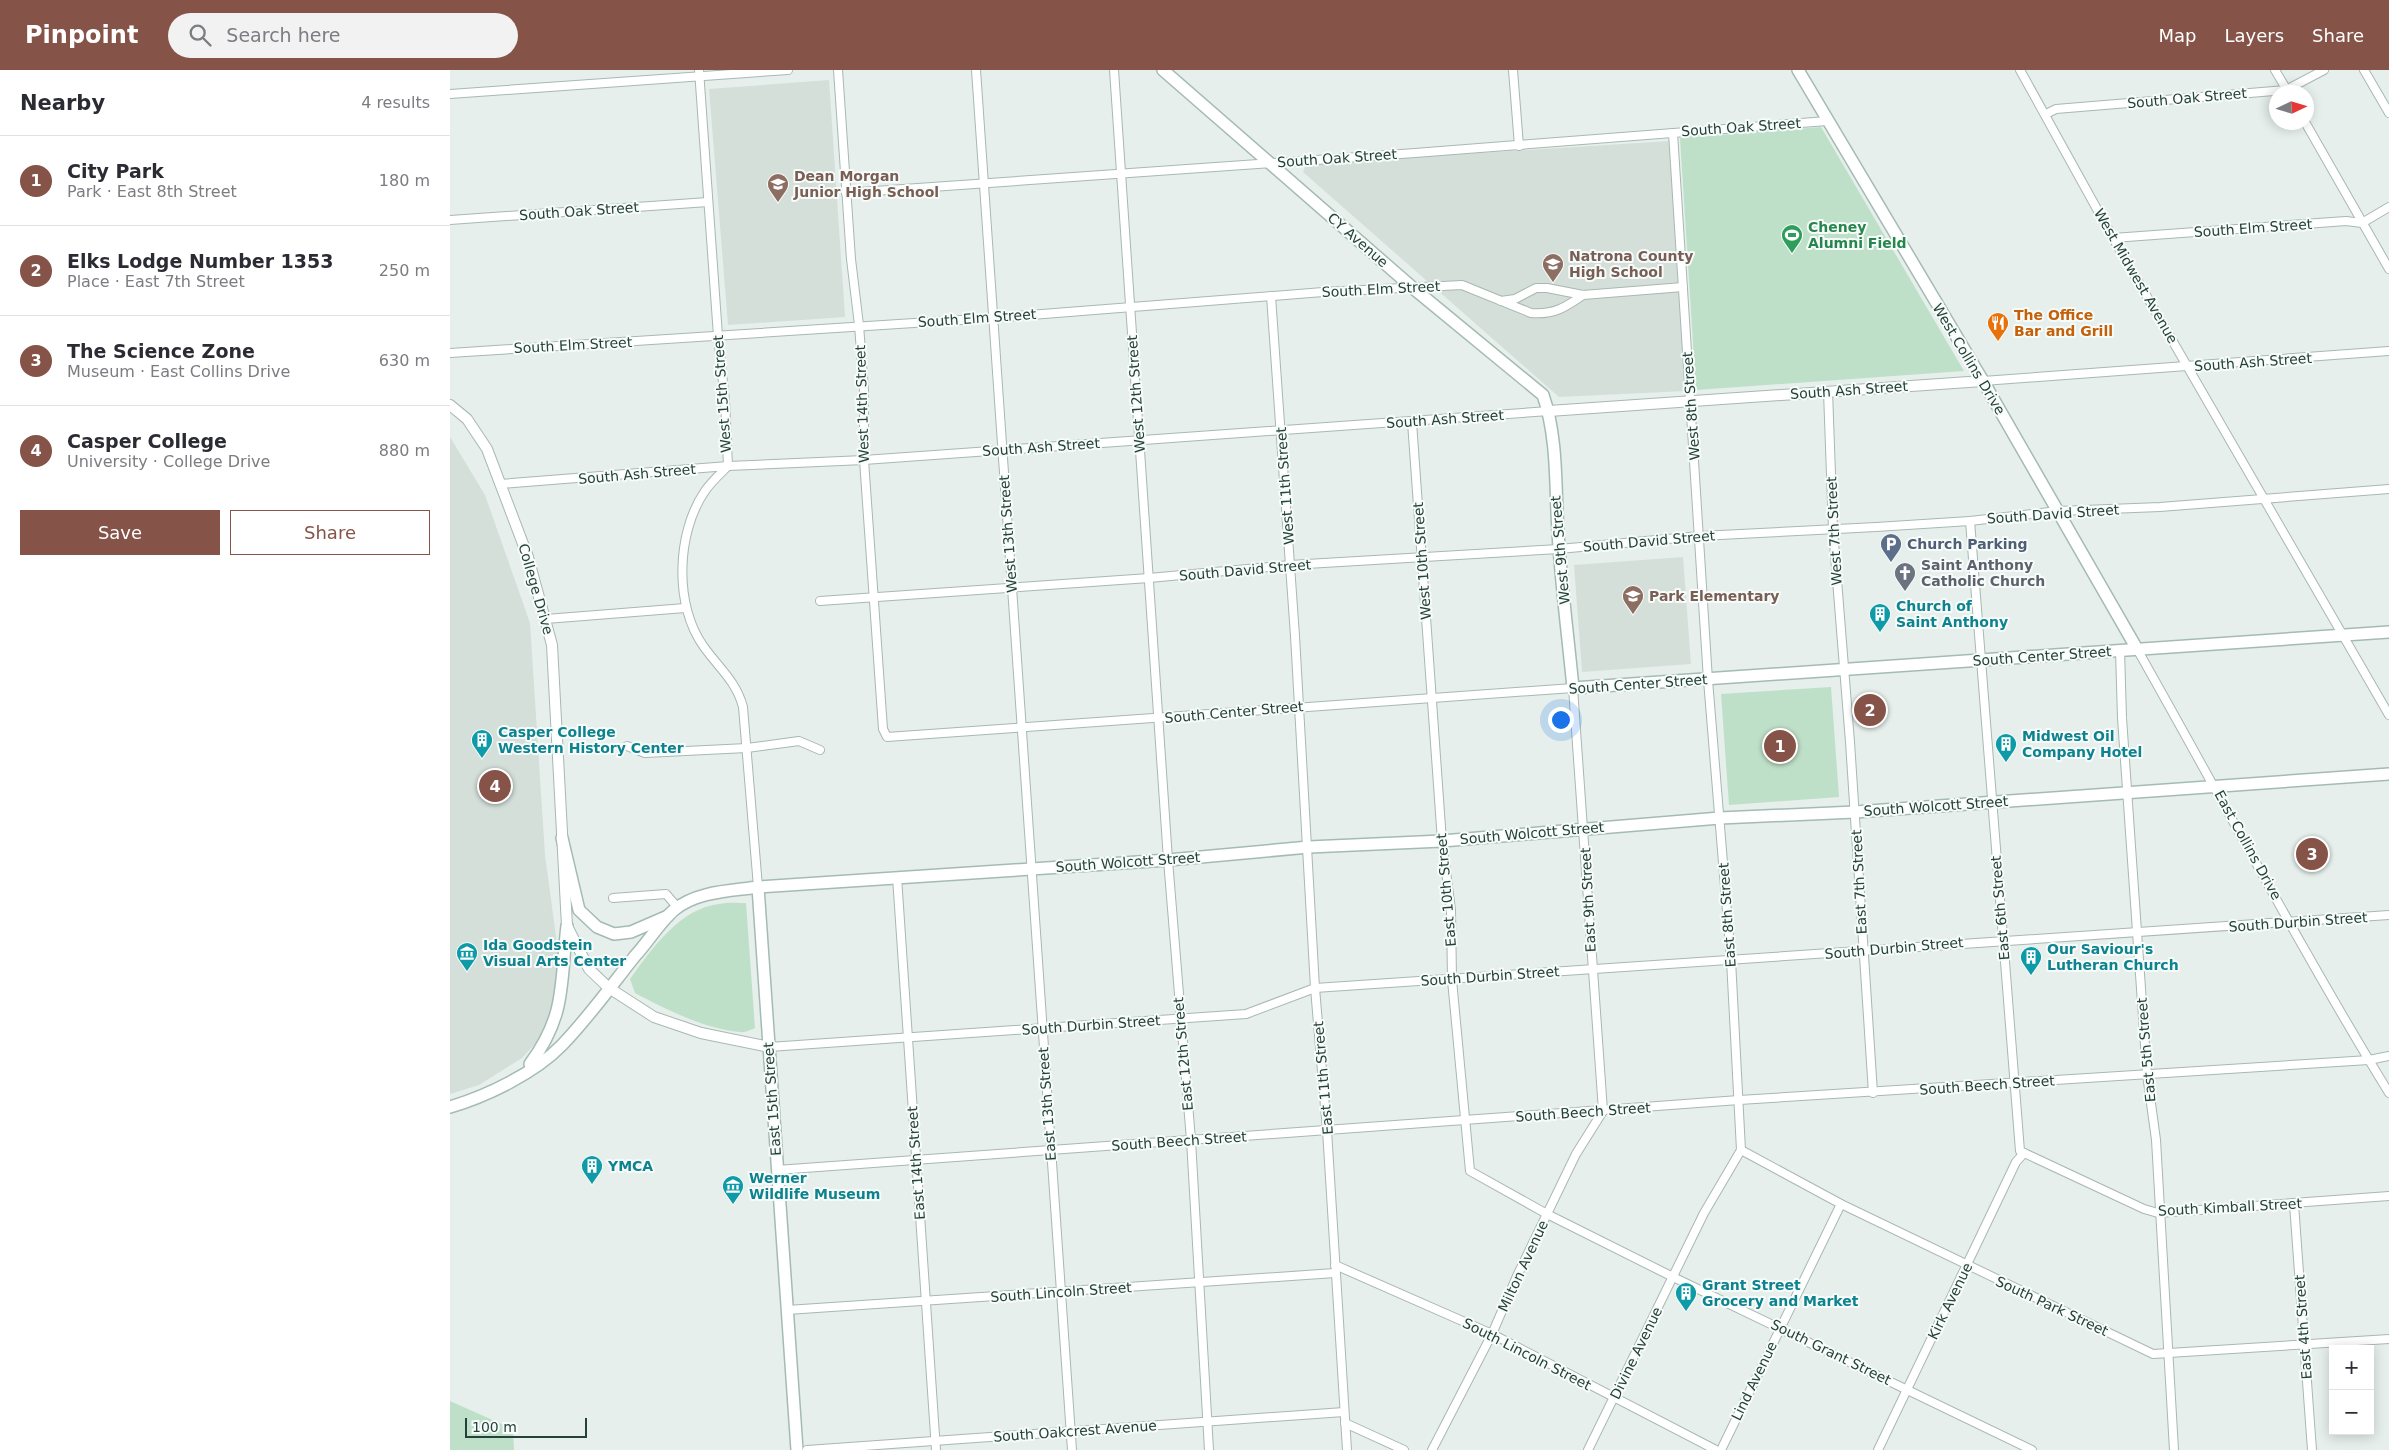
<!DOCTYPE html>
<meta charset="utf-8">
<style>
:root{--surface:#fff;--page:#f2f2f3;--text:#2b2b33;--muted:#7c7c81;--line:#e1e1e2;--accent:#855347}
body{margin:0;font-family:"DejaVu Sans",sans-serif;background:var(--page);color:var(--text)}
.controls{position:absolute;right:15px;bottom:15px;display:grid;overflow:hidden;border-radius:0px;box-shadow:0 2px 12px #0003}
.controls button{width:45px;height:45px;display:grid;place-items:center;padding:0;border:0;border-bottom:1px solid var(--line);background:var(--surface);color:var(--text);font:25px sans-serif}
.compass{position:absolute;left:1819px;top:15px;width:45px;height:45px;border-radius:50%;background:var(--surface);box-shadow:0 2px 12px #0003;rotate:86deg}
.scale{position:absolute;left:15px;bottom:12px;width:122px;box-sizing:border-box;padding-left:5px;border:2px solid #24423a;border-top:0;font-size:14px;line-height:18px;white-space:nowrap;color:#24423a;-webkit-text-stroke:4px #f7fbf9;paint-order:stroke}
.you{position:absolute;left:1110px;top:649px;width:18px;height:18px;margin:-12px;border:4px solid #fff;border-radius:50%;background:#1a73e8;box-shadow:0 0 0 8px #1a73e833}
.badge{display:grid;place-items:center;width:32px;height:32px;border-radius:50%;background:var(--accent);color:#fff;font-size:16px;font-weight:700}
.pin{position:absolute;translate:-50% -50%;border:2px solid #fff;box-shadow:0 1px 5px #0006}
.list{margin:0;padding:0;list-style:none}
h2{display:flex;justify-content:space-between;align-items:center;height:65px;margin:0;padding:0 20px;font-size:21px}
h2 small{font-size:16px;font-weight:400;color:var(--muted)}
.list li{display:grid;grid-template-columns:32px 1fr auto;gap:15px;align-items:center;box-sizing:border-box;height:90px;padding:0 20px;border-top:1px solid var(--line)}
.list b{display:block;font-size:19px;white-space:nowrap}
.list p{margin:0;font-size:16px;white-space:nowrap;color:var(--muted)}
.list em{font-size:16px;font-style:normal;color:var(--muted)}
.actions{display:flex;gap:10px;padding:15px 20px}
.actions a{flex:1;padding:11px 0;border:1px solid var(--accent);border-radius:0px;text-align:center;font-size:18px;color:var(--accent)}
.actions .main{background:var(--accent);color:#fff}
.icon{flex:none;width:28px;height:28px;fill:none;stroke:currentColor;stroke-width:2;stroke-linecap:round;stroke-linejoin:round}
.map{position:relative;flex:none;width:1939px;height:1380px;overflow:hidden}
header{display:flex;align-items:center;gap:30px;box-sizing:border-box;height:70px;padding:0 25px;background:var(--accent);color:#fff}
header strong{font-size:24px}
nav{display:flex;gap:28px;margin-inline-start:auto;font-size:18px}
.search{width:350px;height:45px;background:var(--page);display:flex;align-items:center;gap:12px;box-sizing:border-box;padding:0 18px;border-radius:28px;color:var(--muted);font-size:19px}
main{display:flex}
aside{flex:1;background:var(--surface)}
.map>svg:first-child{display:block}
.built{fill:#d4dfda}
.green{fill:#bfe0c8}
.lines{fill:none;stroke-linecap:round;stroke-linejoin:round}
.minor-casing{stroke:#a8b8b2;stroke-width:10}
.tertiary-casing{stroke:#a8b8b2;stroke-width:12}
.secondary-casing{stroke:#a4bbb3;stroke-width:14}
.minor{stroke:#fff;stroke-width:8}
.tertiary{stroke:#fff;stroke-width:10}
.secondary{stroke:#fff;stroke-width:11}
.labels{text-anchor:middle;stroke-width:4;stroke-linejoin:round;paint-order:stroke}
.street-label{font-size:14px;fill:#24423a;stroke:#f7fbf9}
.education-label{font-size:14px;font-weight:bold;fill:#785e54;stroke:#f7fbf9;text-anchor:start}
.leisure-label{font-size:14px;font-weight:bold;fill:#27864d;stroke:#f7fbf9;text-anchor:start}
.food-label{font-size:14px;font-weight:bold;fill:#c56008;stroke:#f7fbf9;text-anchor:start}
.service-label{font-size:14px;font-weight:bold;fill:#4e5e75;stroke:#f7fbf9;text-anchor:start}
.worship-label{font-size:14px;font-weight:bold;fill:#5b616d;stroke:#f7fbf9;text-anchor:start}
.culture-label{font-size:14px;font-weight:bold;fill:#0d838f;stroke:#f7fbf9;text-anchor:start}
</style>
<header>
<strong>Pinpoint</strong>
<div class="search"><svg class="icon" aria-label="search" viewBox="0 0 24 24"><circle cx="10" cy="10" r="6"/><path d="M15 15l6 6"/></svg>Search here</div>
<nav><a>Map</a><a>Layers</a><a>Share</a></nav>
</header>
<main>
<aside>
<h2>Nearby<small>4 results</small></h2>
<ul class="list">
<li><span class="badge">1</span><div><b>City Park</b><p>Park · East 8th Street</p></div><em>180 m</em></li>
<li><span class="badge">2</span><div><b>Elks Lodge Number 1353</b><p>Place · East 7th Street</p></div><em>250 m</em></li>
<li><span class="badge">3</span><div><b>The Science Zone</b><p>Museum · East Collins Drive</p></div><em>630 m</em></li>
<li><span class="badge">4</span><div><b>Casper College</b><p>University · College Drive</p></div><em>880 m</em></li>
</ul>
<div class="actions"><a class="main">Save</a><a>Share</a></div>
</aside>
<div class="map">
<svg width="1939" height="1380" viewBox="0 0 1939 1380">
<rect width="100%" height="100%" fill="#e6efeb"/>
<g class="built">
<path d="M379 10 395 247 278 255 259 19Z"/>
<path d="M1219 71 1236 321 1109 327 853 102 856 94Z"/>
<path d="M0 367 35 425 80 553 95 785 110 896 106 936 94 964 72 988 29 1015 0 1024Z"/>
<path d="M1233 487 1241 594 1132 602 1124 495Z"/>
</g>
<g class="green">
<path d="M1371 57 1514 301 1246 320 1230 68Z"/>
<path d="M1381 617 1389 727 1279 735 1271 624Z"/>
<path d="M296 833 305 958C300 960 295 963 290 962 255 959 215 939 185 923L180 909C201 880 230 838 269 834 278 832 288 833 296 833Z"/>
<path d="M0 1331 63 1359 64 1380H0Z"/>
</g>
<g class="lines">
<g class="minor-casing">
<g id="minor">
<path d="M249 0 268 266 275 331 278 396C270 404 261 412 255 421 226 463 224 536 254 577 269 598 286 611 293 637L308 817"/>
<path d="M388 0 401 189 409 255 414 321V390L433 659 437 667 1123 618 1153 1041"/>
<path d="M526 0 622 1380"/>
<path d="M664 0 718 790 741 1070 759 1380"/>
<path d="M1063 0 1069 76"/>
<path d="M1570 0 1663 168 1939 645"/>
<path d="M1825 0 1838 22"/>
<path d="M1914 0 1939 43"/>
<path d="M0 24 338 0"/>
<path d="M1596 44 1606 39 1836 20 1874 0"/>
<path d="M1855 52 1939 199"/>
<path d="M396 123 965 83 1377 51"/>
<path d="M0 150 258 132"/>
<path d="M1663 168 1896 151 1912 153 1939 137"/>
<path d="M821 226 845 566 865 918 877 1060 897 1380"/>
<path d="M1051 231 1065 229 1086 218H1097L1133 225 1233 217"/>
<path d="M0 283 542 248 873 222 1012 215 1081 243C1104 245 1116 237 1133 225"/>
<path d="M1533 311 1939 281"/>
<path d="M1378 321 1383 460 1400 672 1423 1023"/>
<path d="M962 352 992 771 1001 840 1002 910 1020 1101 1097 1144 1223 1207 1582 1380"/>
<path d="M50 414 278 396 414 390 1099 341"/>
<path d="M1520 451 1570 1081 1694 1139 1708 1143 1939 1126"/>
<path d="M370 531 699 508 840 495 1109 479 1250 466 1426 457 1520 451 1608 441 1710 437 1939 419"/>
<path d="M96 549 235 538"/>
<path d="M1687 579C1771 727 1850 878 1939 1023"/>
<path d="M1670 580 1672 648 1697 1004 1706 1070 1724 1380"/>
<path d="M177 676 195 683 297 678 349 671 370 680"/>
<path d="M447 807 486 1380"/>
<path d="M163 828 216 824 228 838"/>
<path d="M319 977 796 944 865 918 1939 845"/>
<path d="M1291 1080 1391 1134 1703 1284 1939 1269"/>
<path d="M327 1100 1289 1030 1919 990 1939 986"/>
<path d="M1844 1134 1862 1380"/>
<path d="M885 1195 1042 1264 1266 1380"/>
<path d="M337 1240 885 1203"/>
<path d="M895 1353 954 1380"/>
<path d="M357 1380 894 1342"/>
<path d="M982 1380 1042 1264 1067 1206 1126 1084 1153 1041"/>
<path d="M1138 1380 1254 1143 1291 1080 1281 890 1258 610 1223 63"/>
<path d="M1271 1380 1391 1134"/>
<path d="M1428 1380 1566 1092 1574 1083"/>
</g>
</g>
<g class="tertiary-casing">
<g id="tertiary">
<path d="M0 335 17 349 37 379 78 487 102 575 117 856 139 899 159 918 204 947 251 963 319 977"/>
<path d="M1099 341 1533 311"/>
</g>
</g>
<g class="secondary-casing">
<g id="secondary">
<path d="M713 0 963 218 1093 325C1108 368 1105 417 1108 462 1111 514 1118 566 1123 618L1939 562"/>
<path d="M1348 0 1533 311 1687 579"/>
<path d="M112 768 129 840 147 857 164 864 181 862 218 846"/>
<path d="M308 817 347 1380"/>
<path d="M80 994C117 944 110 913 117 856"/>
<path d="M0 1037C37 1026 85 1003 112 975 139 947 161 916 185 886 198 872 210 852 224 840 247 821 281 821 308 817L718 790 859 777 992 771 1270 748 1405 742 1939 704"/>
</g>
</g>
<use href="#minor" class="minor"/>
<use href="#tertiary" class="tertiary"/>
<use href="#secondary" class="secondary"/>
</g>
<defs>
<g id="school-pin" transform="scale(1.125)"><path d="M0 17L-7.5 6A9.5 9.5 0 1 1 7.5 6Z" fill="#8d6e63" stroke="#f7fbf9"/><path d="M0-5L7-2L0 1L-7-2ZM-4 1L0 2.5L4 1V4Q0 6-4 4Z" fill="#fff"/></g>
<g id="stadium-pin" transform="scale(1.125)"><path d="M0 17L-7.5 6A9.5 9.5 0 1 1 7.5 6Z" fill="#2e9e5b" stroke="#f7fbf9"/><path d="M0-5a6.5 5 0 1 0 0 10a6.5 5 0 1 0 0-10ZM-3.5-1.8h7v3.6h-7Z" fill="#fff"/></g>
<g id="restaurant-pin" transform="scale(1.125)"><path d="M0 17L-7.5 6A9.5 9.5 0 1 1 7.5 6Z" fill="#e8710a" stroke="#f7fbf9"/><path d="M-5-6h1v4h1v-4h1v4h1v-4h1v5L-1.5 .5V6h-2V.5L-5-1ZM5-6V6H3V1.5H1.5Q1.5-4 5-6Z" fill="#fff"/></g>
<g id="parking-pin" transform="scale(1.125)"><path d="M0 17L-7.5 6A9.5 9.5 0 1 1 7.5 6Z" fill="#5c6f8a" stroke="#f7fbf9"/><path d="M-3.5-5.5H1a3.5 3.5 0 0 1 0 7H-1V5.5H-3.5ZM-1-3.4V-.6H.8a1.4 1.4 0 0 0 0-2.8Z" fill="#fff"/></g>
<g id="church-pin" transform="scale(1.125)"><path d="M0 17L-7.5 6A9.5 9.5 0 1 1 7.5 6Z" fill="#6b7280" stroke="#f7fbf9"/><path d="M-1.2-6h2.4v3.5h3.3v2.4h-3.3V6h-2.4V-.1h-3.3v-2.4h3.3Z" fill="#fff"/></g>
<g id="building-pin" transform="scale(1.125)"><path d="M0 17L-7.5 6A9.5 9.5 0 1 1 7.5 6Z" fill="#0f9aa8" stroke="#f7fbf9"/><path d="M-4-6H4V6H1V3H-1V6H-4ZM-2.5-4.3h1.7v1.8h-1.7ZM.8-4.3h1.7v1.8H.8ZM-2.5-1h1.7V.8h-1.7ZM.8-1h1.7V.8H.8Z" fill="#fff"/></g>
<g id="museum-pin" transform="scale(1.125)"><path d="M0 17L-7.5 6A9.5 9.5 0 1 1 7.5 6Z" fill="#0f9aa8" stroke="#f7fbf9"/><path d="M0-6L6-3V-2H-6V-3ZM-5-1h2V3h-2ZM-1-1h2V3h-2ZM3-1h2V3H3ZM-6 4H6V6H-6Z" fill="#fff"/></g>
</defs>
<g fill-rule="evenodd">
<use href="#school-pin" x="328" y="114"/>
<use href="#stadium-pin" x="1342" y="165"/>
<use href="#school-pin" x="1103" y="194"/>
<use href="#restaurant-pin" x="1548" y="253"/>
<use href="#parking-pin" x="1441" y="474"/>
<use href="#church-pin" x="1455" y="503"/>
<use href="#school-pin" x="1183" y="526"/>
<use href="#building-pin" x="1430" y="544"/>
<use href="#building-pin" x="32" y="670"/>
<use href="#building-pin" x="1556" y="674"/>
<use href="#museum-pin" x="17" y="883"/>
<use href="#building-pin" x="1581" y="887"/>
<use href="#building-pin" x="142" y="1096"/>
<use href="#museum-pin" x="283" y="1116"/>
<use href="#building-pin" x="1236" y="1223"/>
</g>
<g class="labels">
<g class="street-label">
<text transform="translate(1737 28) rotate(-5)" y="5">South Oak Street</text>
<text transform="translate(1291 57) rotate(-4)" y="5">South Oak Street</text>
<text transform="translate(887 88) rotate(-4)" y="5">South Oak Street</text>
<text transform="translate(129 141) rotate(-4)" y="5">South Oak Street</text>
<text transform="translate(1803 158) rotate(-4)" y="5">South Elm Street</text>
<text transform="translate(908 170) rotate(41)" y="5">CY Avenue</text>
<text transform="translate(1686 206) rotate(60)" y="5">West Midwest Avenue</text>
<text transform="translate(931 219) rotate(-3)" y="5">South Elm Street</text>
<text transform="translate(527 248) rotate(-4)" y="5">South Elm Street</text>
<text transform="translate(123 275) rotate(-3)" y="5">South Elm Street</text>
<text transform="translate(1519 289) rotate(59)" y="5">West Collins Drive</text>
<text transform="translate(1803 292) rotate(-4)" y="5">South Ash Street</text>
<text transform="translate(1399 320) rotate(-4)" y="5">South Ash Street</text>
<text transform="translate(272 324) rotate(-94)" y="5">West 15th Street</text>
<text transform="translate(686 324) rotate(-94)" y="5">West 12th Street</text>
<text transform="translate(412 334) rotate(-92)" y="5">West 14th Street</text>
<text transform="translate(1241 336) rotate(-94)" y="5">West 8th Street</text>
<text transform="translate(995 349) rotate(-4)" y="5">South Ash Street</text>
<text transform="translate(591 377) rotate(-4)" y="5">South Ash Street</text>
<text transform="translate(187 404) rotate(-5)" y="5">South Ash Street</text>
<text transform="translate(835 416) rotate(-94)" y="5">West 11th Street</text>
<text transform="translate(1603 444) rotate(-4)" y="5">South David Street</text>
<text transform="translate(1384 461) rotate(-93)" y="5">West 7th Street</text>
<text transform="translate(558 464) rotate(-94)" y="5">West 13th Street</text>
<text transform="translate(1199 471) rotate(-5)" y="5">South David Street</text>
<text transform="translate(1110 480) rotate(-95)" y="5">West 9th Street</text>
<text transform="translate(972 491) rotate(-94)" y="5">West 10th Street</text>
<text transform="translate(795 500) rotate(-5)" y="5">South David Street</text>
<text transform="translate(86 519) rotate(74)" y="5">College Drive</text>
<text transform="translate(1592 586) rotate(-4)" y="5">South Center Street</text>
<text transform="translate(1188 614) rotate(-4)" y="5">South Center Street</text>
<text transform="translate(784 642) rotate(-5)" y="5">South Center Street</text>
<text transform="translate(1486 736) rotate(-4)" y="5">South Wolcott Street</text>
<text transform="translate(1082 763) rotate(-5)" y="5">South Wolcott Street</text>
<text transform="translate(1798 775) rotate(61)" y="5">East Collins Drive</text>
<text transform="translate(678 792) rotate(-4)" y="5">South Wolcott Street</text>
<text transform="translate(1409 812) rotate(-93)" y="5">East 7th Street</text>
<text transform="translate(996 820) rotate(-95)" y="5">East 10th Street</text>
<text transform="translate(1138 830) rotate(-93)" y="5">East 9th Street</text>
<text transform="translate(1550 838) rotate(-95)" y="5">East 6th Street</text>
<text transform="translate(1277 845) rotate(-94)" y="5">East 8th Street</text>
<text transform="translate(1848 852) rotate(-4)" y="5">South Durbin Street</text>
<text transform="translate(1444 878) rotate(-5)" y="5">South Durbin Street</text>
<text transform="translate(1040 906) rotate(-4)" y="5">South Durbin Street</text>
<text transform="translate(641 955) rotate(-4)" y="5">South Durbin Street</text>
<text transform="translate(1696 980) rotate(-95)" y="5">East 5th Street</text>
<text transform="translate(733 984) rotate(-95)" y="5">East 12th Street</text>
<text transform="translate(873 1008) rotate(-95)" y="5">East 11th Street</text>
<text transform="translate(1537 1015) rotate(-4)" y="5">South Beech Street</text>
<text transform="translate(322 1029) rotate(-94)" y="5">East 15th Street</text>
<text transform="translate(597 1034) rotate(-94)" y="5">East 13th Street</text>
<text transform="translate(1133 1042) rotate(-4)" y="5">South Beech Street</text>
<text transform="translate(729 1071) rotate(-4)" y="5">South Beech Street</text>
<text transform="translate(466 1093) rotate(-94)" y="5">East 14th Street</text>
<text transform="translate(1780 1137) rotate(-3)" y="5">South Kimball Street</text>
<text transform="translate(1073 1196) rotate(-65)" y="5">Milton Avenue</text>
<text transform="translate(611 1222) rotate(-4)" y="5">South Lincoln Street</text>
<text transform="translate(1500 1231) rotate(-64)" y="5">Kirk Avenue</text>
<text transform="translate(1602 1236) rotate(25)" y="5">South Park Street</text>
<text transform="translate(1853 1257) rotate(-94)" y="5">East 4th Street</text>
<text transform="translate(1381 1282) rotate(26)" y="5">South Grant Street</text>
<text transform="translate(1186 1283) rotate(-64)" y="5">Divine Avenue</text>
<text transform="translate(1077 1284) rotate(27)" y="5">South Lincoln Street</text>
<text transform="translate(1304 1311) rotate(-64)" y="5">Lind Avenue</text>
<text transform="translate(625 1361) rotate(-4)" y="5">South Oakcrest Avenue</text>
</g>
<g class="education-label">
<text x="344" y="111">Dean Morgan<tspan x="344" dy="16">Junior High School</tspan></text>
<text x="1119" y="191">Natrona County<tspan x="1119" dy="16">High School</tspan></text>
<text x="1199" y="531">Park Elementary</text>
</g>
<g class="leisure-label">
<text x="1358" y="162">Cheney<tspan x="1358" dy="16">Alumni Field</tspan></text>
</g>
<g class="food-label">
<text x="1564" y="250">The Office<tspan x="1564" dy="16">Bar and Grill</tspan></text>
</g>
<g class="service-label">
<text x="1457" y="479">Church Parking</text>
</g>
<g class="worship-label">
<text x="1471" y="500">Saint Anthony<tspan x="1471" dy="16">Catholic Church</tspan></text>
</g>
<g class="culture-label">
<text x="1446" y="541">Church of<tspan x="1446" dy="16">Saint Anthony</tspan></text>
<text x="48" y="667">Casper College<tspan x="48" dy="16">Western History Center</tspan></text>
<text x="1572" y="671">Midwest Oil<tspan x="1572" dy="16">Company Hotel</tspan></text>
<text x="33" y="880">Ida Goodstein<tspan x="33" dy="16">Visual Arts Center</tspan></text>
<text x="1597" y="884">Our Saviour's<tspan x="1597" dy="16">Lutheran Church</tspan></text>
<text x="158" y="1101">YMCA</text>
<text x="299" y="1113">Werner<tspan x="299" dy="16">Wildlife Museum</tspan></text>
<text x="1252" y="1220">Grant Street<tspan x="1252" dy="16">Grocery and Market</tspan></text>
</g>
</g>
</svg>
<div class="controls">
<button>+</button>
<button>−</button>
</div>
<svg class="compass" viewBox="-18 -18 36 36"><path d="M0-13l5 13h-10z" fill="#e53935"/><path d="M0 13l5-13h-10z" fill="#7c7c81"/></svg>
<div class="scale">100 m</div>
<div class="you"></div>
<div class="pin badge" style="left:1330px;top:676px">1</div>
<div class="pin badge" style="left:1420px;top:640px">2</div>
<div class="pin badge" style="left:1862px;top:784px">3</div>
<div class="pin badge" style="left:45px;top:716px">4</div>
</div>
</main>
